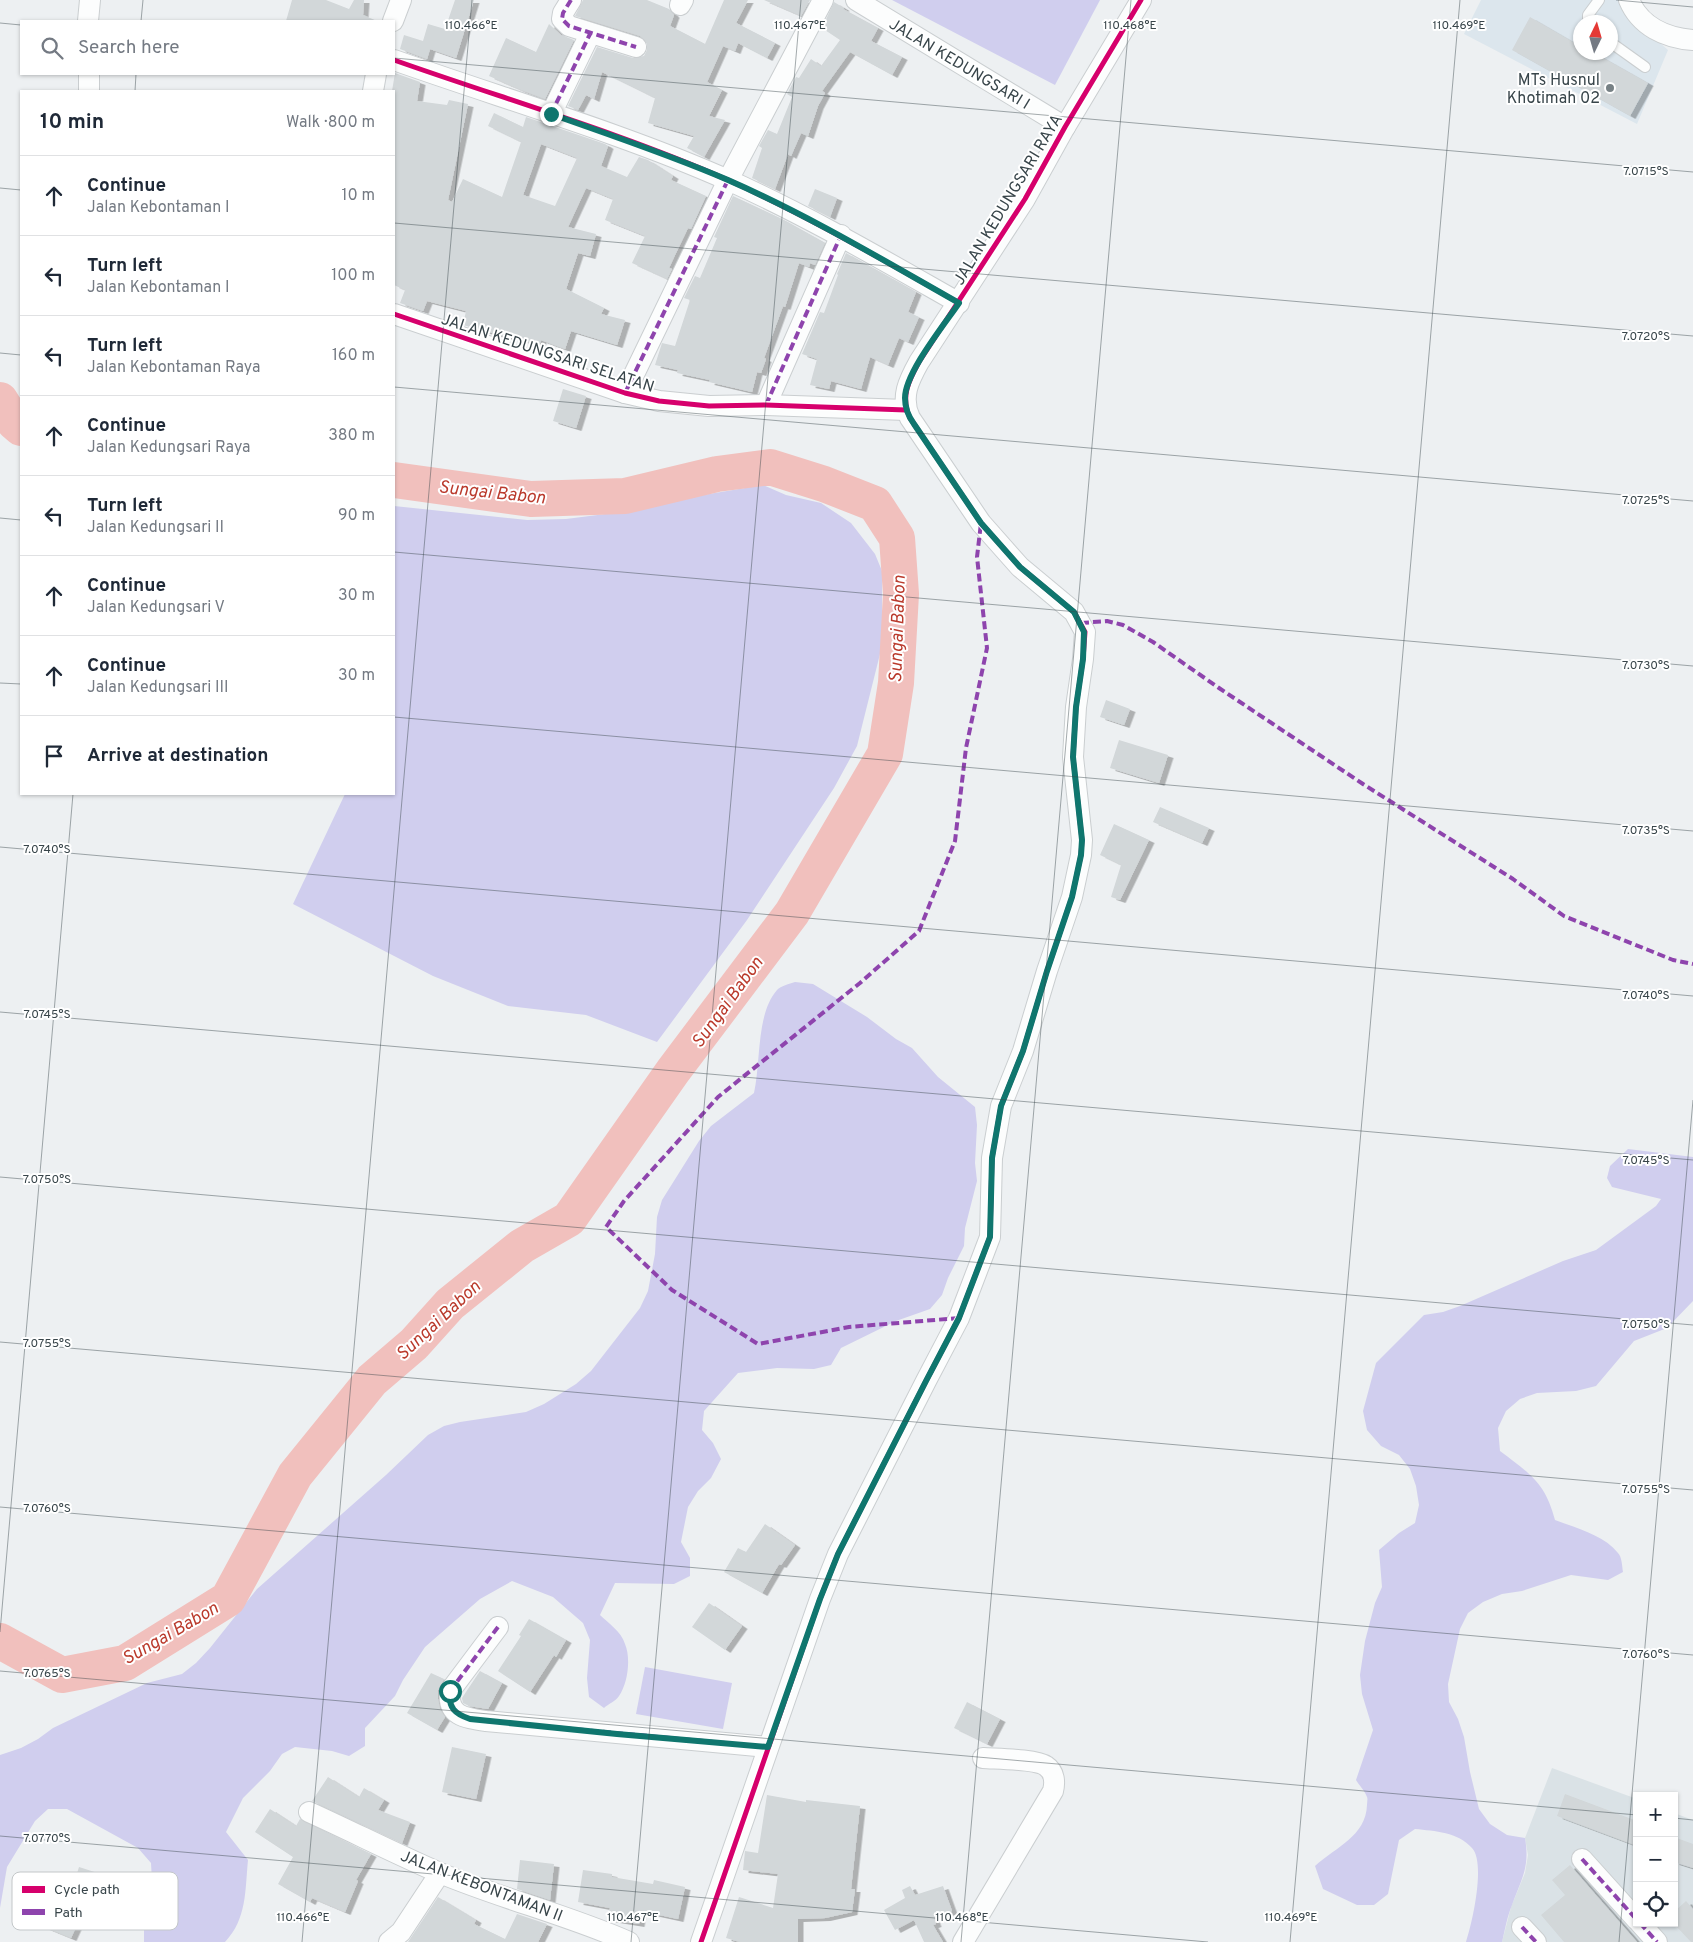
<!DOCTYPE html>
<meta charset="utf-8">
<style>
:root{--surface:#fff;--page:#f6f6f7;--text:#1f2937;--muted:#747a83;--line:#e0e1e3}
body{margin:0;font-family:Overpass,sans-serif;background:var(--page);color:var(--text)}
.controls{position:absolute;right:15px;bottom:15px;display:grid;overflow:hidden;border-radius:0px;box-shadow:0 1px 4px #0004}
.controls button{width:45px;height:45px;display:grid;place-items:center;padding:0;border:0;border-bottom:1px solid var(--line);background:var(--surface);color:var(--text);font:25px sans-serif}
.compass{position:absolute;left:1573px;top:15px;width:45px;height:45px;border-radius:50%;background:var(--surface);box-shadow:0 1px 4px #0004;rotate:5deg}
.stop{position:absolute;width:15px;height:15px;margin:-11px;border:4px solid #0f766e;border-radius:50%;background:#fff}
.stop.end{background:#0f766e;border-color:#fff;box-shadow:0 1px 5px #0008}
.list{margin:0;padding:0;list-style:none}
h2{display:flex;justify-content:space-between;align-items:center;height:65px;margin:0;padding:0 20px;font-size:21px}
h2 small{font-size:16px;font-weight:400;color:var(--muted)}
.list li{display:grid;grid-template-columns:32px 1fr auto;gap:15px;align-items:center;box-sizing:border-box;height:80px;padding:0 20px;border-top:1px solid var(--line)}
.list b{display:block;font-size:19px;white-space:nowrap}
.list p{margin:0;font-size:16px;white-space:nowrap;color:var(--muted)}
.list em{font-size:16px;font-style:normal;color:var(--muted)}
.icon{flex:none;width:28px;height:28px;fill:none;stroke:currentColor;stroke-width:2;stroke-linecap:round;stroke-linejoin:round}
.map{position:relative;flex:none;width:1693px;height:1942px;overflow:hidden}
.search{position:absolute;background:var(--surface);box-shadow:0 1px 4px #0004;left:20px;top:20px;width:375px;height:55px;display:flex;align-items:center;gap:12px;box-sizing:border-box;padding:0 18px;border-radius:0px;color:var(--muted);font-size:19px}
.panel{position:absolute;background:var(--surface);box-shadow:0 1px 4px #0004;left:20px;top:90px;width:375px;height:705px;border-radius:0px}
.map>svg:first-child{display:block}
.residential{fill:#dae2e6}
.education{fill:#dce6ed;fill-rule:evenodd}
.green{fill:#d0ceee}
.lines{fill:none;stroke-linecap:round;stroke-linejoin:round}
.river{stroke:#f1c0bd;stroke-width:36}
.building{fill:#d2d7d9;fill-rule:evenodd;filter:url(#shadow)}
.lane-casing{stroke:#caced0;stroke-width:12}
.street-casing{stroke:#caced0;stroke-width:22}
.lane{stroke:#fcfdfd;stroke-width:10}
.street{stroke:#fcfdfd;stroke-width:20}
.quiet{stroke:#8e44ad;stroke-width:4;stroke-dasharray:8 4;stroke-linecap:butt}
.cycleway-casing{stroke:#fff;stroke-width:8}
.cycleway{stroke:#d6006c;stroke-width:5}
.route{stroke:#0f766e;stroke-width:6}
.ticks{fill:none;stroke:#38454a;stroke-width:1;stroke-opacity:0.45}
.poi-dot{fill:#778185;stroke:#fff;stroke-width:2}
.labels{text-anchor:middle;stroke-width:4;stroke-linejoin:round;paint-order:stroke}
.street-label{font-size:16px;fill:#38454a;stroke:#fff}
.poi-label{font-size:16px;fill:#38454a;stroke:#fff;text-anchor:end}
.water-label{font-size:18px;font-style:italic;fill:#ba3a2c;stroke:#fff}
.key{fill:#fff;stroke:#c3c7c9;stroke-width:1}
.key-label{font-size:14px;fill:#38454a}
.ticks-label{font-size:12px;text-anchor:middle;fill:#38454a;stroke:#fff;stroke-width:4;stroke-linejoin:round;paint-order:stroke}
</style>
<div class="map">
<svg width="1693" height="1942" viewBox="0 0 1693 1942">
<defs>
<filter id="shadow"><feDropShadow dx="5.5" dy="3" stdDeviation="0" flood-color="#0004"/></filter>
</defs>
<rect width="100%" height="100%" fill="#edf0f2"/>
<path class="residential" d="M1552 1768 1637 1799V1923H1674V1813L1693 1820V1942H1502L1511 1907 1525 1873 1528 1855 1525 1838Z"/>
<path class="education" d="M1481 0H1619L1627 14 1668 50 1637 124 1464 34ZM1580 22H1610V52H1580Z"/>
<g class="green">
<path d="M892 0H1100L1055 85Z"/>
<path d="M763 485 786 495 821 503 851 523 875 554 882 571V646L857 746 834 788 747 920 657 1042 586 1015 508 1006 433 976 293 904 345 794H394V506L527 520 566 519 629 511 655 503Z"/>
<path d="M795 982 813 984 867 1017 896 1039 912 1048 938 1077 975 1107 977 1125 975 1163 977 1181 965 1228 964 1246 948 1278 942 1295 930 1309 896 1321 841 1348 831 1365 814 1369 777 1368 738 1373 704 1411 702 1430 713 1443 721 1459 711 1478 698 1491 688 1507 681 1542 690 1558V1576L674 1584 615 1583 600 1615C608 1623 621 1631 625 1644 631 1658 628 1683 619 1696 616 1701 608 1704 604 1708L589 1697 587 1678 590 1640 583 1623 553 1597 512 1581 480 1599 425 1647 403 1680 395 1696 365 1728V1746L349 1756 332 1751 295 1747 282 1754 270 1771 243 1798 226 1832 248 1860C245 1890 247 1919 225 1942H144V1916L150 1898 152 1881 151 1863 138 1848 67 1809H48L35 1821 7 1867 0 1908V1755L21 1748 38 1739 53 1728 147 1683 182 1674 196 1663 210 1648 257 1589 386 1475 428 1435 444 1426 460 1422 526 1412 544 1404 576 1384 591 1371 640 1308 648 1291 655 1254 657 1217 662 1200 699 1141 711 1126 754 1093C761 1062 756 1014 777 990 781 986 789 984 795 982Z"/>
<path d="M1628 1149 1693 1157V1301L1667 1328 1634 1341 1596 1386 1576 1391 1537 1393 1520 1399 1506 1411 1498 1428 1500 1451C1530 1474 1545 1482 1555 1520 1576 1528 1604 1535 1618 1553 1622 1557 1622 1566 1623 1572L1608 1580 1571 1575 1522 1591 1502 1594 1483 1602 1468 1613 1460 1629 1448 1684 1449 1702 1458 1719 1464 1737 1470 1772 1479 1809 1490 1824 1507 1835 1525 1838C1530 1867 1522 1878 1512 1905 1507 1917 1505 1930 1502 1942H1466C1472 1924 1486 1863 1472 1848 1458 1832 1435 1831 1415 1829L1399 1840 1388 1894 1374 1905H1357L1323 1889 1315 1866C1336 1847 1366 1836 1367 1805 1367 1802 1368 1799 1367 1797 1365 1791 1359 1785 1356 1780L1373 1730 1362 1694 1360 1675 1365 1641 1375 1603 1382 1587 1379 1550 1399 1533 1415 1523 1419 1505 1416 1486 1410 1469 1399 1455 1381 1446 1367 1430 1363 1411 1376 1363 1424 1315 1443 1312 1460 1306 1563 1261 1596 1250 1656 1206 1661 1199 1612 1187 1607 1178 1610 1166Z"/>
<path d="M645 1667 732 1683 723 1729 636 1714Z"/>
</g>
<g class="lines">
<g class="river">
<path d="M0 400 14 422 21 428"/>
<path d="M0 1641 62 1675 125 1663 228 1599 295 1475 372 1380 414 1344 450 1304 522 1246 569 1219 673 1071 792 913 885 754 896 683 901 594 897 538 875 504 824 484 770 467 717 474 625 496 531 499 394 480"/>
</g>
</g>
<g class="building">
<path d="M292 0H326L349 9 354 0H364L363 15 377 21H286Z"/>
<path d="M455 0H474L456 58 430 49 427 59 400 49 404 35 423 41 428 24 445 29Z"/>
<path d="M583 0H647L669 9 674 15 670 26 705 44 724 0H748L736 23 775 43 767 58 738 43 735 51 723 46 707 82 722 90 709 116 725 120 704 157 687 148 694 136 648 123 655 98 602 72 594 99 586 95 578 110 568 106 597 47 633 58 644 56 647 50V44L640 36 575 16Z"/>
<path d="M764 0H810L801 16Z"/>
<path d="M834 2 844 8 843 9 878 28 871 41 902 57 892 75 850 52 822 91 825 93 818 106 808 136 801 133 791 156 788 154 775 189 752 178 762 148 759 146 768 130 777 134 792 97 787 94 796 77 799 78 811 59 821 66 840 40 822 28Z"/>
<path d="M1530 17 1580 46V52H1593L1648 83 1630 116 1512 50Z"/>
<path d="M549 24 561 35 574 40 545 99 521 90 489 76 506 38 536 52Z"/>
<path d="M395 73 420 82 417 101 447 105 449 100 468 104 448 200 452 202 463 179 502 197 521 142 488 126 494 113 523 127 526 117 605 144 608 146 601 166 627 177 639 157 648 160 673 176 671 180 706 196 691 229 688 228 675 255 669 268 672 269 667 279 632 263 645 236 605 220 613 199 586 188 568 227 596 234 590 256 578 253 566 289 604 308 601 314 625 320 617 345 571 331 565 349 541 340 539 346 508 335 507 337 463 325 466 311 427 301 423 311 400 303 405 290 394 285V91H392ZM541 144 577 158 555 206 523 195Z"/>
<path d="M815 189 837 198 830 217 808 206Z"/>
<path d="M733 196 782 219 825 243 815 265 810 263 809 267 799 263 785 307 783 306 764 358 766 359 761 373 757 372 752 392 709 382 710 380 677 373 678 370 655 365 662 343 675 346 690 300 684 298 695 276 700 278 717 238 714 237Z"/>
<path d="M846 253 916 292 908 312 919 317 908 342 899 338 888 365 870 357 861 389 831 381 829 389 810 385 817 359 802 354 820 312 824 313 838 275 837 274Z"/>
<path d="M563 389 586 396 576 428 553 421Z"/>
<path d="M1106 700 1130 709 1124 725 1100 717Z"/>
<path d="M1119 740 1168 755 1159 783 1110 768Z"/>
<path d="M1160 807 1209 828 1202 843 1153 822Z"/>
<path d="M1114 824 1149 840 1120 900 1111 897 1121 865 1100 855Z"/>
<path d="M765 1524 795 1545 781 1565 779 1564 762 1593 724 1572 738 1548 746 1552Z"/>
<path d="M709 1603 742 1626 725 1650 692 1627Z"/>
<path d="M529 1619 566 1640 556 1657 554 1655 530 1692 498 1671 521 1636 519 1635Z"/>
<path d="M480 1671 502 1683 488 1709 469 1706 463 1703 462 1698Z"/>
<path d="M431 1673 444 1679 438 1690V1699L440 1709 445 1717 437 1730 407 1713Z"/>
<path d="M967 1702 1000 1719 987 1744 954 1728Z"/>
<path d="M452 1747 486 1754 476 1799 442 1792Z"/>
<path d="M328 1777 359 1797 364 1788 384 1800 378 1810 410 1822 402 1843 312 1801Z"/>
<path d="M1565 1794 1637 1821V1846L1557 1816Z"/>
<path d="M767 1795 806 1802V1800L860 1806 851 1889H855L852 1912 825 1918 798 1919V1942H740L726 1938 739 1897 773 1908 778 1874 743 1870 745 1851 758 1853Z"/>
<path d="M270 1809 296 1826 300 1819 371 1854 356 1880 358 1881 345 1912 312 1898 310 1902 278 1884 293 1857 255 1832Z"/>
<path d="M1674 1837 1693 1844V1868L1674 1862Z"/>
<path d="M520 1860 554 1864 550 1900 517 1889Z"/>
<path d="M1570 1865 1589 1887 1637 1942H1564L1541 1915 1565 1895 1552 1880Z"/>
<path d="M79 1867 104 1875 94 1907 86 1905 71 1938 42 1926 53 1902 66 1908Z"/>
<path d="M583 1870 612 1874V1877L653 1884 654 1880 685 1887 678 1919 641 1911 639 1924 608 1919 610 1908 578 1902Z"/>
<path d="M910 1886 915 1895 943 1886 952 1911 934 1918 936 1924 933 1925 943 1942H924L914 1920 895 1930 884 1910 905 1898 902 1890Z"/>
<path d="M438 1897 476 1920 474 1924 505 1939 517 1914 547 1924 538 1942H408Z"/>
<path d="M1686 1901 1693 1909V1942H1691L1674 1924V1912Z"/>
</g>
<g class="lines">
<g class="lane-casing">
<g id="lane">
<path d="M1588 22V15L1599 0"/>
<path d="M1610 42 1645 67"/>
</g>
</g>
<g class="street-casing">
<g id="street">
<path d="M571 0 563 13 562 19 569 26 636 47"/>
<path d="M856 0 1065 127"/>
<path d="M1629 0C1640 26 1665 38 1693 40"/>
<path d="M680 5 683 0"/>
<path d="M88 21 90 0"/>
<path d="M393 21 401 0"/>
<path d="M394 60C504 99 622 133 728 180 808 216 883 260 959 303"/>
<path d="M89 74V91"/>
<path d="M373 91 376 74"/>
<path d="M551 114 590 34"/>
<path d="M394 314 625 393 659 401 709 406 766 405 906 410"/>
<path d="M625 393 728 180 823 0"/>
<path d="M766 405 841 235"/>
<path d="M498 1627 450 1691C447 1716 465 1718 486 1721L768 1747"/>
<path d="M309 1812C353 1832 396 1854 440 1873 502 1899 568 1915 629 1942"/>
<path d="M1582 1859 1637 1920"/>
<path d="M1640 1923 1657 1942"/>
<path d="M1522 1927 1536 1942"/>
<path d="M389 1942 401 1932 440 1873"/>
<path d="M701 1942 820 1599 838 1554 926 1381 959 1318 990 1237 992 1158 1001 1106 1023 1051 1047 971 1072 897 1081 855 1082 840 1073 757 1076 707 1083 659 1085 632 1074 612 1020 567 981 523 910 418C900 397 909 380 919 362L1025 199 1065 127 1141 0"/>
<path d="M963 1942 1053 1791C1055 1783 1055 1772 1046 1766 1036 1759 997 1759 983 1758"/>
</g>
</g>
<use href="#lane" class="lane"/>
<use href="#street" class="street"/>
<g class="quiet">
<path d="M571 0 563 13 562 19 569 26 636 47"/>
<path d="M551 114 590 34"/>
<path d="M625 393 728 180"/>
<path d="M766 405 841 235"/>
<path d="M1081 623 1107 621 1123 625 1153 642 1219 688 1363 784 1513 879 1564 916 1673 960 1693 964"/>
<path d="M959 1318 849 1327 758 1344 672 1290 606 1227 624 1201 718 1097 860 983 919 931 955 841 966 748 987 648 977 557 981 523"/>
<path d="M498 1627 450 1691C447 1716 465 1718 486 1721L768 1747"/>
<path d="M1582 1859 1637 1920"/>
<path d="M1640 1923 1657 1942"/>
<path d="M1522 1927 1536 1942"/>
</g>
<g class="cycleway-casing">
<g id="cycleway">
<path d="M394 60C504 99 622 133 728 180 808 216 883 260 959 303"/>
<path d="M394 314 625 393 659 401 709 406 766 405 906 410"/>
<path d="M701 1942 820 1599 838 1554 926 1381 959 1318 990 1237 992 1158 1001 1106 1023 1051 1047 971 1072 897 1081 855 1082 840 1073 757 1076 707 1083 659 1085 632 1074 612 1020 567 981 523 910 418C900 397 909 380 919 362L1025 199 1065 127 1141 0"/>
</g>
</g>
<use href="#cycleway" class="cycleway"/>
</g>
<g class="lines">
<path class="route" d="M450 1691C448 1708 455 1714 470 1719L617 1734 768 1747 820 1599 838 1554 926 1381 959 1318 990 1237 992 1158 1001 1106 1023 1051 1047 971 1072 897 1081 855 1082 840 1073 757 1076 707 1083 659 1084 632 1074 612 1020 567 981 523 914 424C908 416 905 408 905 398 905 373 944 325 959 303 883 260 808 215 728 180 670 155 610 135 551 114"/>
</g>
<path class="ticks" d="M1616 0 1693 7M141 21 143 0M0 23 21 25M394 58 1693 172M135 91 136 74M0 188 21 190M394 223 1693 336M0 353 21 355M394 387 1693 501M0 518 21 520M394 552 1693 666M0 683 21 684M394 717 1693 831M0 847 1693 996M0 1012 1693 1160M0 1177 1693 1325M0 1342 1693 1490M0 1507 1693 1655M0 1632 73 794M0 1671 1637 1815M1674 1818 1693 1820M0 1836 1208 1942M302 1942 472 0M631 1942 801 0M961 1942 1131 0M1290 1942 1460 0M1619 1942 1693 1100"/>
<circle class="poi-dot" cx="1610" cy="88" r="5"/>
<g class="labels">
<g class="street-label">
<text transform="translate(960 63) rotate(31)" y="6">JALAN KEDUNGSARI I</text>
<text transform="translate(1007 199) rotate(-59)" y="6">JALAN KEDUNGSARI RAYA</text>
<text transform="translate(548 352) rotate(18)" y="6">JALAN KEDUNGSARI SELATAN</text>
<text transform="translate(482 1885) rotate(21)" y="6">JALAN KEBONTAMAN II</text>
</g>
<g class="poi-label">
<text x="1600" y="85">MTs Husnul<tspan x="1600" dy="18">Khotimah 02</tspan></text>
</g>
<g class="water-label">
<text transform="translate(492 492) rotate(6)" y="6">Sungai Babon</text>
<text transform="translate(897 629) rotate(-88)" y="6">Sungai Babon</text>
<text transform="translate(727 1002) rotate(-54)" y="6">Sungai Babon</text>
<text transform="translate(438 1320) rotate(-43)" y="6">Sungai Babon</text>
<text transform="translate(170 1633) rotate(-30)" y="6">Sungai Babon</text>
</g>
</g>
<rect x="12" y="1872" width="166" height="58" rx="8" class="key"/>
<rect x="22" y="1886" width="23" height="7" fill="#d6006c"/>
<rect x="22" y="1909" width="23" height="6" fill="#8e44ad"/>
<g class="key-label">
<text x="54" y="1894">Cycle path</text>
<text x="54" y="1917">Path</text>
</g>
<g class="ticks-label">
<text x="471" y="29">110.466°E</text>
<text x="800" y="29">110.467°E</text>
<text x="1130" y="29">110.468°E</text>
<text x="1459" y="29">110.469°E</text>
<text x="1646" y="175">7.0715°S</text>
<text x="1646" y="340">7.0720°S</text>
<text x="1646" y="504">7.0725°S</text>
<text x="1646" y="669">7.0730°S</text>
<text x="1646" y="834">7.0735°S</text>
<text x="47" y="853">7.0740°S</text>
<text x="1646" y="999">7.0740°S</text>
<text x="47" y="1018">7.0745°S</text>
<text x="1646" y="1164">7.0745°S</text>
<text x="47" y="1183">7.0750°S</text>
<text x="1646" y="1328">7.0750°S</text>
<text x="47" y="1347">7.0755°S</text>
<text x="1646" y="1493">7.0755°S</text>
<text x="47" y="1512">7.0760°S</text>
<text x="1646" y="1658">7.0760°S</text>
<text x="47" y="1677">7.0765°S</text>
<text x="47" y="1842">7.0770°S</text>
<text x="303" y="1921">110.466°E</text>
<text x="633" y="1921">110.467°E</text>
<text x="962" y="1921">110.468°E</text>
<text x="1291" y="1921">110.469°E</text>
</g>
</svg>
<div class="controls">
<button>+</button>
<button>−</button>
<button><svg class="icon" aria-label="locate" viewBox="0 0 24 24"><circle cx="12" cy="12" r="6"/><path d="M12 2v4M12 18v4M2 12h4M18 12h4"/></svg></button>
</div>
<svg class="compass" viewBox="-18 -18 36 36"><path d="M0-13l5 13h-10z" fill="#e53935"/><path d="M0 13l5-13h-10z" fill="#747a83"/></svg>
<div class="stop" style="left:450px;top:1691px"></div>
<div class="stop end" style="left:551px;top:114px"></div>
<div class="search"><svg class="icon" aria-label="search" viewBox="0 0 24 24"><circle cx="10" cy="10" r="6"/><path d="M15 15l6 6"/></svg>Search here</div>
<section class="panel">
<h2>10 min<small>Walk · 800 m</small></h2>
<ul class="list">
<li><svg class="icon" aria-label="ahead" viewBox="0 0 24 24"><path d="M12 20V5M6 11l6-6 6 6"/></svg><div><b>Continue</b><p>Jalan Kebontaman I</p></div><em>10 m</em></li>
<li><svg class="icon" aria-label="left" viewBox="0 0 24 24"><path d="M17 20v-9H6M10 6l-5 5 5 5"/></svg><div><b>Turn left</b><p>Jalan Kebontaman I</p></div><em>100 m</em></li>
<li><svg class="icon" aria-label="left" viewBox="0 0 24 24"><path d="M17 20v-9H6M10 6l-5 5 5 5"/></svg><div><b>Turn left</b><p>Jalan Kebontaman Raya</p></div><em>160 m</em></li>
<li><svg class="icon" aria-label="ahead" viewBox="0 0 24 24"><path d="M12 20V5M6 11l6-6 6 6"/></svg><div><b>Continue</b><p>Jalan Kedungsari Raya</p></div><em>380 m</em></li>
<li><svg class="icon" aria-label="left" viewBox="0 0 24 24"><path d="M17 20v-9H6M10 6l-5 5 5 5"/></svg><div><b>Turn left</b><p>Jalan Kedungsari II</p></div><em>90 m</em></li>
<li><svg class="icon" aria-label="ahead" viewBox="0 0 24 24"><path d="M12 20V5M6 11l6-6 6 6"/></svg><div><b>Continue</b><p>Jalan Kedungsari V</p></div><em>30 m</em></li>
<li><svg class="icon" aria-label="ahead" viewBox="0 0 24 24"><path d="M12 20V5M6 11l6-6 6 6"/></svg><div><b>Continue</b><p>Jalan Kedungsari III</p></div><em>30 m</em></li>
<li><svg class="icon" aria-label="arrive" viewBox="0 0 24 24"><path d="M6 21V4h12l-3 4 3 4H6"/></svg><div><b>Arrive at destination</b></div></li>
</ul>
</section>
</div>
